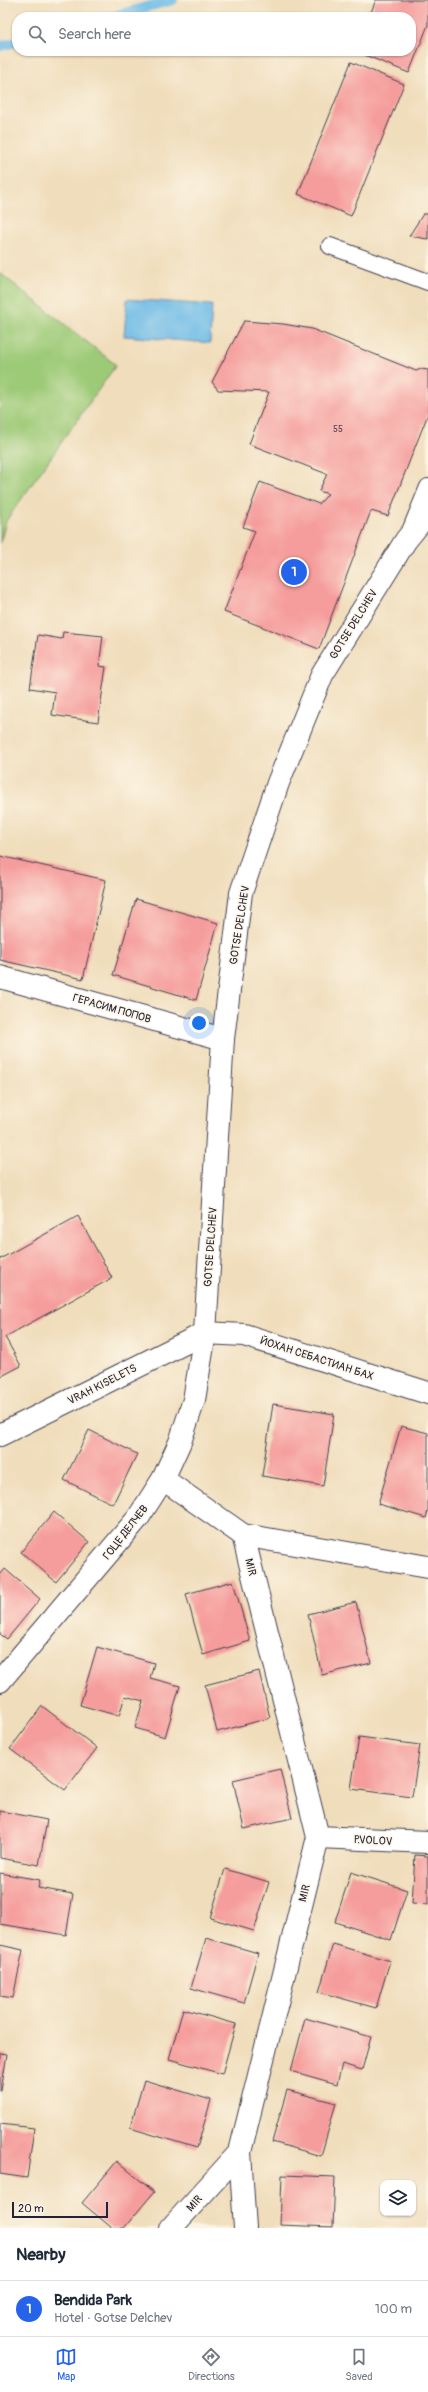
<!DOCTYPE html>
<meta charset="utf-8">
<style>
:root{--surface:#fff;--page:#f6f6f7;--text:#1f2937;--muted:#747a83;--line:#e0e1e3;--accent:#2563eb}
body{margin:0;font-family:Pangolin,sans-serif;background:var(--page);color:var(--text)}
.controls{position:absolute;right:12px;bottom:12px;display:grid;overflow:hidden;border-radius:8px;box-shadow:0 1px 3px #0004}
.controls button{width:36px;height:36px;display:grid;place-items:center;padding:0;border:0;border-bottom:1px solid var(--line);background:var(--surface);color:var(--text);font:20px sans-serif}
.scale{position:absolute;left:12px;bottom:10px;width:96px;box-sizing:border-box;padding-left:4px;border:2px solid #22223b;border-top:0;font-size:11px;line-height:14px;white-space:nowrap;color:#22223b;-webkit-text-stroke:3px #fcf5e5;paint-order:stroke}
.you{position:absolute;left:199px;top:1023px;width:14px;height:14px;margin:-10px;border:3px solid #fff;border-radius:50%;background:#1a73e8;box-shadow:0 0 0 6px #1a73e833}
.badge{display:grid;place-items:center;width:26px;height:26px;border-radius:50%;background:var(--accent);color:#fff;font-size:13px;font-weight:700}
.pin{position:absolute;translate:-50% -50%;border:2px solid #fff;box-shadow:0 1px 4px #0006}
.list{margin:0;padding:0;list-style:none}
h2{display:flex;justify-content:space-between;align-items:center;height:52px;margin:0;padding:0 16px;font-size:17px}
h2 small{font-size:13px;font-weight:400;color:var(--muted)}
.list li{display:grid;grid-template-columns:26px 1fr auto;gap:12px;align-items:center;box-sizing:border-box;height:56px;padding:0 16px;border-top:1px solid var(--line)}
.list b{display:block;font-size:15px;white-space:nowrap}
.list p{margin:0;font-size:13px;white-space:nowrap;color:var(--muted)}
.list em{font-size:13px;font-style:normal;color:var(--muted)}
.icon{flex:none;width:22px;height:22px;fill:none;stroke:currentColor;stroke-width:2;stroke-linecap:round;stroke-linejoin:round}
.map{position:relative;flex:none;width:428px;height:2228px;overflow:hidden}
.search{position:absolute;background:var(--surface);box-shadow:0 1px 3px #0004;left:12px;right:12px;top:12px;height:44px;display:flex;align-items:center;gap:10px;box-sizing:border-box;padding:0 14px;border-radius:16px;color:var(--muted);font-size:15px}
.sheet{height:108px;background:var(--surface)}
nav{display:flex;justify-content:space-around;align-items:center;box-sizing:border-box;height:56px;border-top:1px solid var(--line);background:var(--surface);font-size:11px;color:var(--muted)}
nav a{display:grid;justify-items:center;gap:2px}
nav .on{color:var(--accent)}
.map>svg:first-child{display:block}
.green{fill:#9dca77;stroke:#607659}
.water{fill:#6dbbe7;stroke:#486e91}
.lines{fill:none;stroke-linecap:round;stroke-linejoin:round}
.stream{stroke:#6dbbe7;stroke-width:10}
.building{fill:#f59d9c}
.lane-casing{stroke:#413e4e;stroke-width:18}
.street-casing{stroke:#413e4e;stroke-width:24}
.lane{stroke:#fff;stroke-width:16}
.street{stroke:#fff;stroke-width:22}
.labels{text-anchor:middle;stroke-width:3;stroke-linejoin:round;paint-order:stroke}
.number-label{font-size:9px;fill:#574153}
.street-label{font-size:11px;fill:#22223b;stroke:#fcf5e5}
</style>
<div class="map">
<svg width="428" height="2228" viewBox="0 0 428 2228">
<rect width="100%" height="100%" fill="#fcf5e5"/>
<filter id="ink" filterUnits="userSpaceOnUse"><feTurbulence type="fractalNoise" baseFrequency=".025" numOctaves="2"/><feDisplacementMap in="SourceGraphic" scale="8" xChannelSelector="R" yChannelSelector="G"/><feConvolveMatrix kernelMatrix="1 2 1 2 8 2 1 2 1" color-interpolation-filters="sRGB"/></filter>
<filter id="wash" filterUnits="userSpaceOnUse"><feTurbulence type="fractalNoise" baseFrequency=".012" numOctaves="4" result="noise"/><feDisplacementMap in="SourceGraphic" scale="16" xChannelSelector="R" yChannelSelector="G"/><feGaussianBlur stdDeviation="0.9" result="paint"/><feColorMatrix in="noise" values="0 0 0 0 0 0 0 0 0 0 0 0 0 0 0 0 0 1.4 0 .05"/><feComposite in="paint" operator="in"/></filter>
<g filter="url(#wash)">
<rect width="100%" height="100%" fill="#f0ddbb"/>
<path class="green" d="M0 273 116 365 6 521 0 544Z"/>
<path class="water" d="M127 299 212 305 210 343 124 336Z"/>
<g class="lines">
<g class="stream">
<path d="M109 17 173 0"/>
<path d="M0 46 17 42"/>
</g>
</g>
<g id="blocks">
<g class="building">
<path d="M376 0H428V25L409 73 355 51H411V17H369Z"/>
<path d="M351 62 404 84 351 216 298 194Z"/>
<path d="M423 214H428V239L409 236Z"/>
<path d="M244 321 283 324 312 329 416 371 421 369 428 370V414L388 516 371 511 319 649 224 612 255 531 243 527 260 482 319 504 328 494 319 491 327 474 249 444 269 392 218 390 212 382Z"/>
<path d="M63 632 103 636 99 666 106 667 98 722 52 715 55 692 30 688 38 635 62 639Z"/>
<path d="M0 856 106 880 83 979 0 960Z"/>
<path d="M136 899 218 923 196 1000 113 975Z"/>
<path d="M78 1216 112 1278 5 1337 21 1366 0 1377V1259Z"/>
<path d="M273 1404 334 1414 323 1486 262 1476Z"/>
<path d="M401 1426 428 1433V1511L426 1518 378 1504Z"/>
<path d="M89 1430 137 1454 113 1504 64 1480Z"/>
<path d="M54 1512 89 1542 56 1582 21 1552Z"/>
<path d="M5 1569 40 1599 7 1639 0 1634V1575Z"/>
<path d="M233 1581 250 1641 203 1655 186 1594Z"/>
<path d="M356 1602 371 1663 322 1675 308 1614Z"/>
<path d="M97 1647 154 1663 150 1678 180 1686 165 1737 135 1728 143 1701 125 1696 119 1716 80 1705Z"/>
<path d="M259 1671 270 1718 217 1732 205 1685Z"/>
<path d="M42 1706 97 1748 65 1790 10 1749Z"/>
<path d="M359 1737 420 1745 412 1797 351 1789Z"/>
<path d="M280 1769 292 1818 244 1829 233 1780Z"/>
<path d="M0 1811 47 1820 39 1865 0 1858Z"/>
<path d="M415 1855 428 1856V1904L412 1903Z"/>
<path d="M225 1869 269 1882 254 1931 210 1918Z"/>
<path d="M351 1872 407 1890 391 1940 335 1922Z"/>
<path d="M0 1873 40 1880 38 1888 73 1894 66 1935 0 1924Z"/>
<path d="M206 1938 258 1953 244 2003 191 1988Z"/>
<path d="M333 1944 390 1961 376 2008 319 1992Z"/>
<path d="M0 1945 23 1950 13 1998 0 1996Z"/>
<path d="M183 2009 236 2024 222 2074 169 2059Z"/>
<path d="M305 2018 371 2037 362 2070 342 2064 337 2084 291 2071Z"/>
<path d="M0 2053 7 2054 1 2091H0Z"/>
<path d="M144 2080 211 2100 197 2148 130 2128Z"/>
<path d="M287 2090 336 2103 321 2156 272 2142Z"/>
<path d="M0 2124 34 2128 27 2178 0 2174Z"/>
<path d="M117 2161 154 2192 124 2228H112L82 2203Z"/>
<path d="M282 2175 335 2177 333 2227 280 2225Z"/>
</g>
</g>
</g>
<g filter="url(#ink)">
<use href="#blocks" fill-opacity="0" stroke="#413e4e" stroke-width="1"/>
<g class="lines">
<g class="lane-casing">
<g id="lane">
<path d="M330 246 428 282"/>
<path d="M412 526 428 487"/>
</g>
</g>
<g class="street-casing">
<g id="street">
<path d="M0 977 223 1039"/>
<path d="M0 1435 205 1333 244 1335 428 1393"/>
<path d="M163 1479 243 1535 428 1567"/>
<path d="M0 1681 138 1518 163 1479 180 1442 194 1400 205 1333 223 1039 241 893 278 783 322 675 406 540 428 513"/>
<path d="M318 1837 428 1842"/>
<path d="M240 2152 245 2228"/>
<path d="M171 2228 240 2152 318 1837 243 1535"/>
</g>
</g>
<use href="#lane" class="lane"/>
<use href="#street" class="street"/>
</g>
</g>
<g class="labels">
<g class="number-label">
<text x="338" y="432">55</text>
</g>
<g class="street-label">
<text transform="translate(353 624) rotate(-58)" y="4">GOTSE DELCHEV</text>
<text transform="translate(239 925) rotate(-81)" y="4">GOTSE DELCHEV</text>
<text transform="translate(112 1008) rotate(16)" y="4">ГЕРАСИМ ПОПОВ</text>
<text transform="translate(210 1247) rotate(-86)" y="4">GOTSE DELCHEV</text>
<text transform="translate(317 1358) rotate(18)" y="4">ЙОХАН СЕБАСТИАН БАХ</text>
<text transform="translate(102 1384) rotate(-27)" y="4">VRAH KISELETS</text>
<text transform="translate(125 1532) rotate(-52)" y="4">ГОЦЕ ДЕЛЧЕВ</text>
<text transform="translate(251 1567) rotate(76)" y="4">MIR</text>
<text transform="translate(373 1840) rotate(3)" y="4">P.VOLOV</text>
<text transform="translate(304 1893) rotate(-76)" y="4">MIR</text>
<text transform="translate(194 2203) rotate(-48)" y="4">MIR</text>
</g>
</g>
</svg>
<div class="controls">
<button><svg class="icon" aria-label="layers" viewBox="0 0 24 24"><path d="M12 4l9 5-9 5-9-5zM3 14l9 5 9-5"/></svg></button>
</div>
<div class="scale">20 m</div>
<div class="you"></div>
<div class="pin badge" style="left:294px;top:572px">1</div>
<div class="search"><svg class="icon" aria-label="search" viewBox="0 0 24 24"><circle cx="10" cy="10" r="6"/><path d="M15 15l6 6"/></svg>Search here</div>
</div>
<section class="sheet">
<h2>Nearby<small></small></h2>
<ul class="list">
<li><span class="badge">1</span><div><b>Bendida Park</b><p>Hotel · Gotse Delchev</p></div><em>100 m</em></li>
</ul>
</section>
<nav>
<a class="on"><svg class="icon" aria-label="map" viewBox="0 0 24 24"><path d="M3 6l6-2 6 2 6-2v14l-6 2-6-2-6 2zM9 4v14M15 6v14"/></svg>Map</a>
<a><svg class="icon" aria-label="directions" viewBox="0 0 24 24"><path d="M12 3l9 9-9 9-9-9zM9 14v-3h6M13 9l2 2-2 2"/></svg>Directions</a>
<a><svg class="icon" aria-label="saved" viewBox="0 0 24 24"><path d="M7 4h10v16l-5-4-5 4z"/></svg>Saved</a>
</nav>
